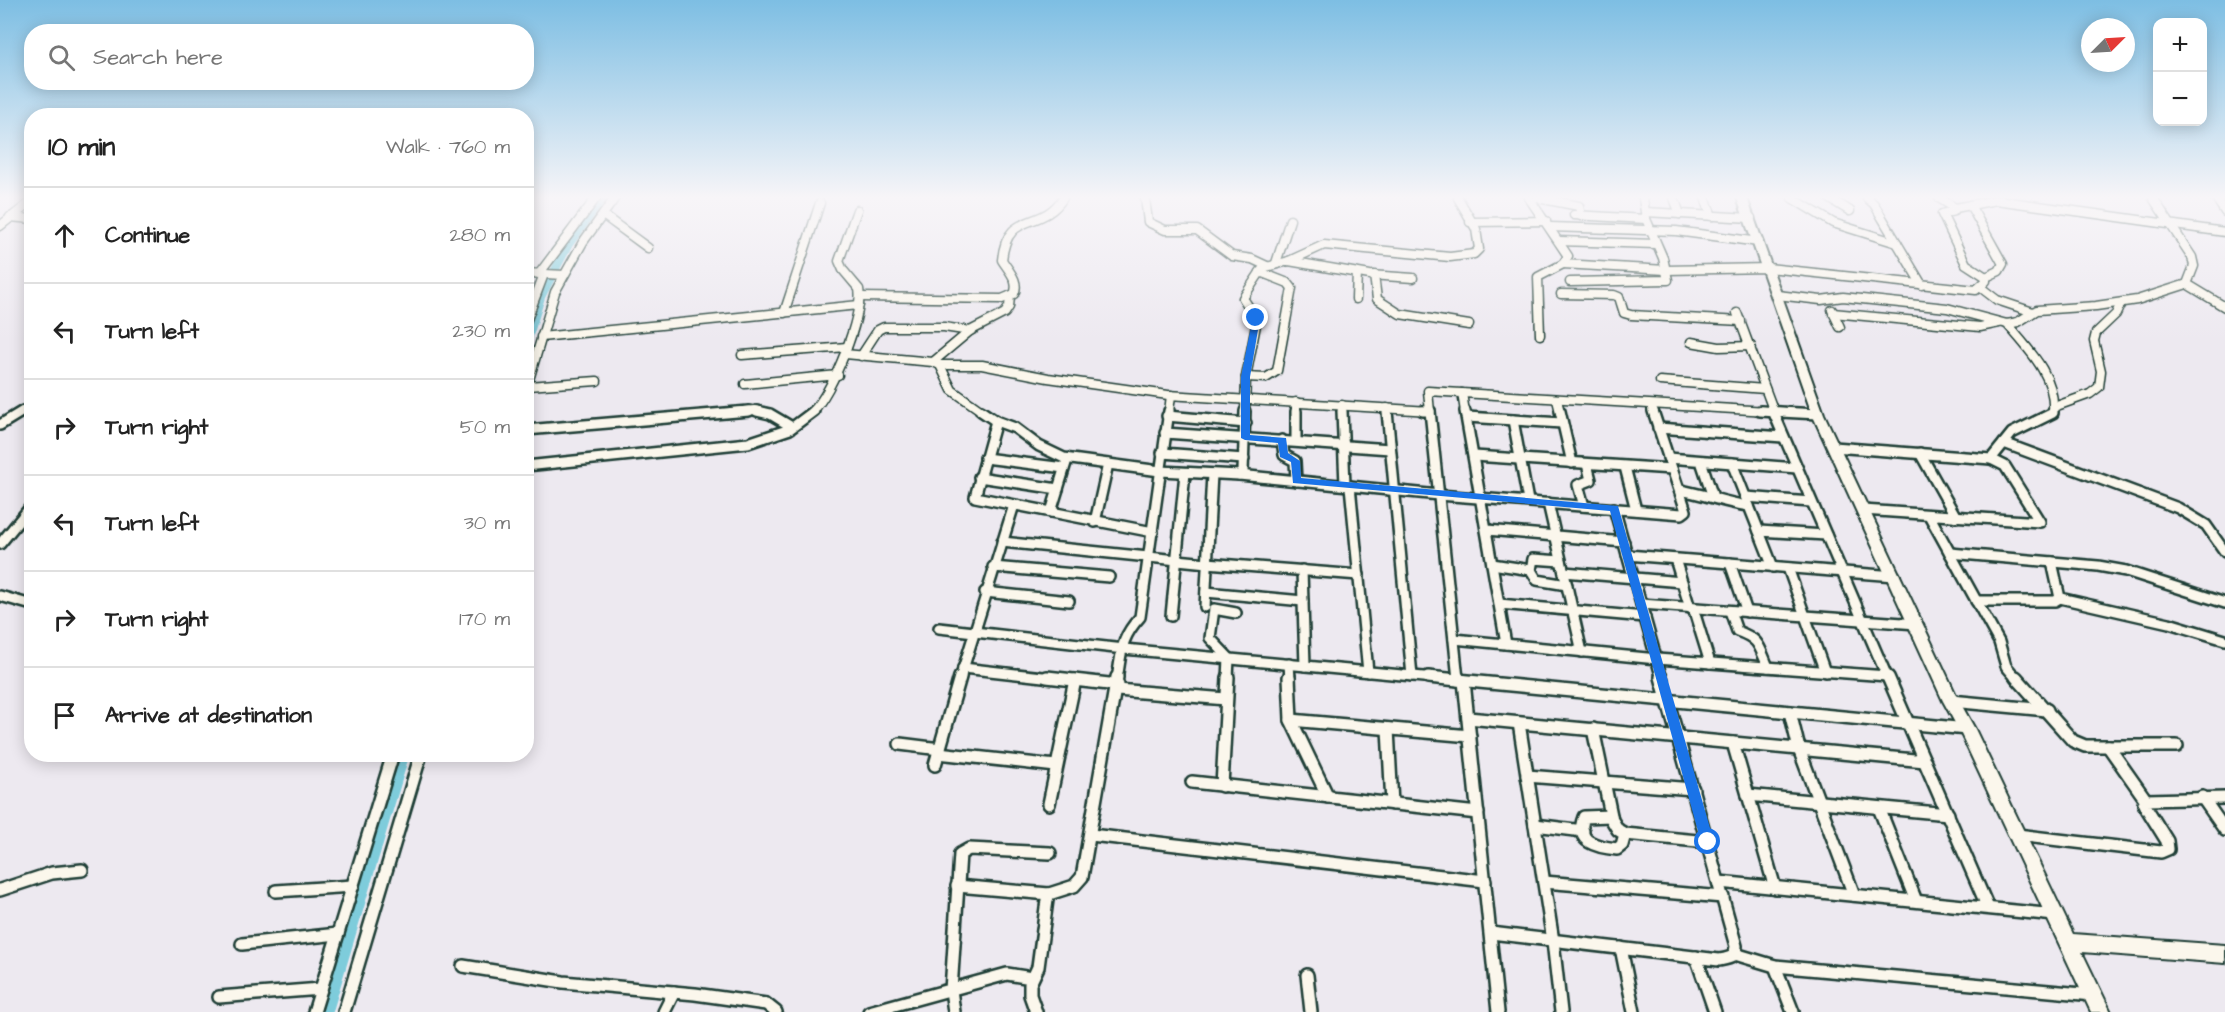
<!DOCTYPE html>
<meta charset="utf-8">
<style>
:root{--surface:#fff;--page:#f2f2f2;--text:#222;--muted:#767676;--line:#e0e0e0}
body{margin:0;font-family:"Architects Daughter",sans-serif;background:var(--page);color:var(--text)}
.controls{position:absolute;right:18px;top:18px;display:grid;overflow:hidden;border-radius:12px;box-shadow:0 3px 15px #0003}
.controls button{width:54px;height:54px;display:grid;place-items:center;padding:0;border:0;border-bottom:2px solid var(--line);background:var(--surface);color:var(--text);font:30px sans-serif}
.compass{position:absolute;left:2081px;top:18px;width:54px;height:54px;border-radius:50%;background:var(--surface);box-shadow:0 3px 15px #0003;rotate:66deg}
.stop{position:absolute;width:18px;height:18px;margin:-14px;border:4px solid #1a73e8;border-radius:50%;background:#fff}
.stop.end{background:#1a73e8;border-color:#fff;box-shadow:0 2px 6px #0008}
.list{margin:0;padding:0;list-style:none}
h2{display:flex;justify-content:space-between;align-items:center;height:78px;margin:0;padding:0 24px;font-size:26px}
h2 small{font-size:20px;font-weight:400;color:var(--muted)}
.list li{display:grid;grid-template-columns:39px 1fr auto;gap:18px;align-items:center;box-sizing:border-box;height:96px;padding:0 24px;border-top:2px solid var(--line)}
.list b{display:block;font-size:22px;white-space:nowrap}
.list em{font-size:20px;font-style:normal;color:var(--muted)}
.icon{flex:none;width:33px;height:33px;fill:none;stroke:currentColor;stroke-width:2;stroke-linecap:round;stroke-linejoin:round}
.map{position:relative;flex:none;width:2225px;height:1012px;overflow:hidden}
.search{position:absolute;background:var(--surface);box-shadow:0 3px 15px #0003;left:24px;top:24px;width:510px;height:66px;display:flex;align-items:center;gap:15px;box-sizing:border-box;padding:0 21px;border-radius:24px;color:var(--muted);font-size:22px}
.panel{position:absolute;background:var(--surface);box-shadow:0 3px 15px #0003;left:24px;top:108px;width:510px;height:654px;border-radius:24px}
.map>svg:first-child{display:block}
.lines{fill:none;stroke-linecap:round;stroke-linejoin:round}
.canal-far1{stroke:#7eccdb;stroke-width:8}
.canal{stroke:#7eccdb;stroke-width:11}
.street-far2-casing{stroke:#1f3d34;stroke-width:11}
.street-far1-casing{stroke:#1f3d34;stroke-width:14}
.street-casing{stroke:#1f3d34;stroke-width:16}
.secondary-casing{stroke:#1f3d34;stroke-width:4}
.street-far2{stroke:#fbf7ec;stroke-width:8}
.street-far1{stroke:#fbf7ec;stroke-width:9}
.street{stroke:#fbf7ec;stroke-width:11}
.secondary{fill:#fbf7ec;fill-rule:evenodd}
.route{fill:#1a73e8}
</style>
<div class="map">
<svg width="2225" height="1012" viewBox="0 0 2225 1012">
<rect width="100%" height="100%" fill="#ede9f0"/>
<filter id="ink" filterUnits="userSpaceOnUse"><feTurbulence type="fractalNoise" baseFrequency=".0167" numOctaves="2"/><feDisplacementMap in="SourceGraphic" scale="12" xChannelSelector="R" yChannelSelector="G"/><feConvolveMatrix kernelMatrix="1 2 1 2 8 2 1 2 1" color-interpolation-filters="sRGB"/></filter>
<g filter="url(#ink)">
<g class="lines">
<g class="canal-far1">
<path d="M554 272 569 244 603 198"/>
<path d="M526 345 541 297 552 276"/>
</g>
<path class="canal" d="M327 1012 404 754"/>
<g class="street-far2-casing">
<g id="street-far2">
<path d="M1145 198 1148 222 1165 230H1197L1232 256 1252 259 1267 266"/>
<path d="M1529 198 1568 256 1563 264 1538 277 1540 335"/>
<path d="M1538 198 1579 206 1581 216"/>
<path d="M1674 198 1680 214"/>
<path d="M1705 198 1712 216"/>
<path d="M1792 198 1833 223 1897 243"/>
<path d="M1829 198 1850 211"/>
<path d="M1867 198 1874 204 1922 285"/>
<path d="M2216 198 2225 212"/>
<path d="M1996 200 2225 232"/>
<path d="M1970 205 2003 264 1999 271 1986 277"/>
<path d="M1955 208 2001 199"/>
<path d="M1646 212 1751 218"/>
<path d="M603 215 648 248"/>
<path d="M1574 215 1646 219"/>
<path d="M10 217 32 219"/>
<path d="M1470 222 1546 221"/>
<path d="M0 226 32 201"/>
<path d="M1550 227 1676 231 1759 242"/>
<path d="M1559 241 1656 244"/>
<path d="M1289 261 1370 275 1413 278"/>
<path d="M1276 263 1290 220"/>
<path d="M1563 264 1666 270 1768 268 1976 290 1986 281V277L1966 264 1942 214 1954 211 1955 208 1939 198"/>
<path d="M526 273 564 275"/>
<path d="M539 274 596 198"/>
<path d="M1374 275 1377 299 1400 314 1469 325"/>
<path d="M1570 282 1668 280 1663 258 1646 219 1643 198"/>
<path d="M2187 284 2225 307"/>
<path d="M1980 287 1997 300 2033 312"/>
<path d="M1561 294 1614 295 1619 297 1624 313 1631 315 1741 321"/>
<path d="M1777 295 1821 300 1843 297 1947 308 2007 324 2018 322 2037 310 2096 306 2137 300 2187 284 2194 266 2192 257 2153 198"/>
<path d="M861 297 1002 299 1014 294C1020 282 1009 271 1002 260 1007 209 1041 232 1063 198"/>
<path d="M1356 299 1357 273"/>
<path d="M1832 310 1840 327"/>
<path d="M784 313 820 203"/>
<path d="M1737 313 1774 412"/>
<path d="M1833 313 1980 327 1999 323"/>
<path d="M526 322 544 274"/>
<path d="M2007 324C2029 350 2056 376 2053 412"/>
<path d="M541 337 859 305"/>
<path d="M1691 342 1719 347 1751 346"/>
<path d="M845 354 933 362 940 365 952 390 983 412"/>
<path d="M742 355 847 347"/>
<path d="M861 356 878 330 884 327H944L970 331"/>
<path d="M933 362 970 331 1005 313 1009 307 1010 296"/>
<path d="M940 365H982L1048 378 1168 395 1430 411"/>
<path d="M1246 377 1266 378 1277 371 1292 288 1288 283 1260 272"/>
<path d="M1660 381 1765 389"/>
<path d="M745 384 838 375"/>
<path d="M528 386 597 381"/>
<path d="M526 390 555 292 583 242 615 198"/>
<path d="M1462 393 1465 412"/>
<path d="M1557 400 1560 412"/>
<path d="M1296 402V412"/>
<path d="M1342 405V412"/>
<path d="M1651 405 1653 412"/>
<path d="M2054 407 2090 394 2099 387 2101 371 2094 341 2096 333 2116 314 2121 303"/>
<path d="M1387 408V412"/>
<path d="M21 412 32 405"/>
<path d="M731 412 755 410 763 412"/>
<path d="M812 412C832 394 864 314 859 289L843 270 839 261 857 210"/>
<path d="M1169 412 1171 395"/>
<path d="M1245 412 1246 377 1257 320 1243 298 1263 268 1289 261 1324 245 1450 257 1474 254 1479 249 1476 229 1458 198"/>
<path d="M1430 412 1428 391 1785 412"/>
</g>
</g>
<g class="street-far1-casing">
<g id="street-far1">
<path d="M757 411 770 414 792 427"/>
<path d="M981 411 996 421 1015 428 1039 446 1064 458 1160 471 1239 475 1243 472 1245 411"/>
<path d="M1296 411V441"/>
<path d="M1342 411 1345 485"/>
<path d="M1387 411 1412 676"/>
<path d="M1423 411H1430"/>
<path d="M1430 411 1458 679"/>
<path d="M1465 411 1506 644"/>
<path d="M1560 411 1572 463"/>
<path d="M1760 411 1818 414"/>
<path d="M1773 411 1888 679"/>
<path d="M1167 416 1246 423"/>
<path d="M1467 417 1562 423"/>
<path d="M1513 420 1528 501"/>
<path d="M996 421 975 497 1153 532"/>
<path d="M0 425 23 411"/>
<path d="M1658 428 1783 437"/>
<path d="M526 430 749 411"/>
<path d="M1165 433 1390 449"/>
<path d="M1282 440 1284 455 1295 461 1296 481"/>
<path d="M2004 443 2178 508 2206 525 2225 552"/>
<path d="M1834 447 1991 459 2005 466 2040 522 1863 510"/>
<path d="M1162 453 1244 459"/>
<path d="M1920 453 1956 517"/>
<path d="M1474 456 1672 469"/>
<path d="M985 458 1064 468"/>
<path d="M1668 458 1797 468"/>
<path d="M1991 459 2012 433 2053 413V411"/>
<path d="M1701 461 1713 497"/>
<path d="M1732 463 1773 567"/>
<path d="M526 466 748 443 790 429 814 411"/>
<path d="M1625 467 1636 510"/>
<path d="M1239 475 1439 495 1682 514 1686 511 1653 411"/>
<path d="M979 477 1058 489"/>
<path d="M1350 486 1368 672"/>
<path d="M1680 490C1704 494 1725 503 1749 506"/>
<path d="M1746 497 1811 502"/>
<path d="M1548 503 1582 652"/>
<path d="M1584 506 1578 485 1591 480 1587 464"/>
<path d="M1614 508 1662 679"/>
<path d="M1051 512 1066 463"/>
<path d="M1929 515 1999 642 2006 666 2017 679"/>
<path d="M1095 522 1108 464"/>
<path d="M1487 530 1624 542"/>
<path d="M1759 531 1826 535"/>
<path d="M1002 542 1207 563 1359 575"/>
<path d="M0 544 32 505"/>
<path d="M1950 553 2098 566 2126 571 2225 603"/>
<path d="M1627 555 1895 576"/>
<path d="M1675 559 1690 608"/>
<path d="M1730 563 1747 612"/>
<path d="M1492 564 1531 570 1533 559 1561 561"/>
<path d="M993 567 1109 577"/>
<path d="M1788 568 1825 672"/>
<path d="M1302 570 1305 666"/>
<path d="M1531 570 1537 580 1567 585"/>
<path d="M1564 572 1682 582"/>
<path d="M985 592 1069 601"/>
<path d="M1206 592 1303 601"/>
<path d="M0 596 32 605"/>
<path d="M2060 598 2169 623 2225 640"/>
<path d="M1976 601H2055L2060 598 2052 562"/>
<path d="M1499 604 1645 617"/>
<path d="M1641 604 1917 624"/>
<path d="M1205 607 1212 474"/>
<path d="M1693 608 1710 663"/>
<path d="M1730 611 1737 631C1760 639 1759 646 1768 667"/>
<path d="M1171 616 1185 473"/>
<path d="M939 628 1124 649 1445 679"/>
<path d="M1454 639 1657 659 1887 676"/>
<path d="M1289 664 1290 679"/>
<path d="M963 668 1061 679"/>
<path d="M960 679 1014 505"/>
<path d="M1117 679C1122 651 1120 639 1140 617L1169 411"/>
<path d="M1228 679 1229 658 1210 638 1214 609 1236 613"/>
</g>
</g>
<g class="street-casing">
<g id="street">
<path d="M1047 677 1118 685"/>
<path d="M1289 677 1291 720 1328 797"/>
<path d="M1428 677 1458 680"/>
<path d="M1458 677V680L1967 729"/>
<path d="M1888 677 1988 908"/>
<path d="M2016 677 2073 741 2085 746H2177"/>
<path d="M1464 681 1498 1012"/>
<path d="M1117 690 1226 699"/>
<path d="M1951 701 2047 710"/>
<path d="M1790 712 1799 749 1854 895"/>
<path d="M1468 718 1925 761"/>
<path d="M1291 720 1470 736"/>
<path d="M1519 723 1553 941 1561 1012"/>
<path d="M1388 729 1392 804"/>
<path d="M1593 729 1612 820 1618 830 1625 834 1708 842"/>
<path d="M1733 743 1775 888"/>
<path d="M900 744 940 749"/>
<path d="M2108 746 2146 800"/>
<path d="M938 753 1056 766"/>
<path d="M935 765 960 677"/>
<path d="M1527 776 1693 789"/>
<path d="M1192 782 1478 813"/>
<path d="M1222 786 1228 677"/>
<path d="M1748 795 1948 814"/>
<path d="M2202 797 2225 830"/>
<path d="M1049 804 1075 680"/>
<path d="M1879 808 1916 901"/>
<path d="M1611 816 1584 817C1574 843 1598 847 1617 849L1622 845 1625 834"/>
<path d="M1535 825 1583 831"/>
<path d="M1091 835 1485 881"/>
<path d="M2017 835 2161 852 2168 849 2167 841 2144 804 2146 800 2225 798"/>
<path d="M1544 882 1723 897"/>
<path d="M1719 882 2055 915"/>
<path d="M957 886 1049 894"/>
<path d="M0 890 52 873 82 870"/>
<path d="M276 891 353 886"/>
<path d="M1491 933 1719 960C1730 958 1735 958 1736 946L1661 677"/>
<path d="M242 944 338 934"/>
<path d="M1621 948 1634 1012"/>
<path d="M1735 954 1775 966 2093 995"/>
<path d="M1696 957 1715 1012"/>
<path d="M463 966 563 982 695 994 766 1004 776 1012"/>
<path d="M1775 966 1793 1012"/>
<path d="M1307 975 1311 1012"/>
<path d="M219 997 321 989"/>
<path d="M314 1012 393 754"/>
<path d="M344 1012 421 754"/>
<path d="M664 1012 674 992"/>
<path d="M869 1012 1007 974 1032 978"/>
<path d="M954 1012 951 990 960 854 969 849 1050 853"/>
<path d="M1036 1012 1030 995V984L1038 967 1047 900 1049 894 1074 886 1082 877 1117 677"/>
</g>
</g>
<g class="secondary-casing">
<path id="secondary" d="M1737 198H1747L1824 414 1958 699 1975 729 2073 934 2225 945V963L2082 952 2111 1012H2091L1960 732 1943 701 1812 414Z"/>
</g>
<use href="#street-far2" class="street-far2"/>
<use href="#street-far1" class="street-far1"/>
<use href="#street" class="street"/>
<use href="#secondary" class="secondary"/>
</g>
</g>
<linearGradient id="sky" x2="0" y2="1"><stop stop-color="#7dbee3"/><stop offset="0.58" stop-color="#f7f5f8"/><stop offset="1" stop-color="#f7f5f8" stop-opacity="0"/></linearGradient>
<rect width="2225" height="340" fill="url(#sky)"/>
<path class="route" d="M1253 317 1260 318 1250 377V435L1286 438 1288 453 1300 461 1301 478 1618 506 1714 842 1712 846H1703L1701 842 1610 511 1293 483 1291 462 1280 457 1278 443 1245 440 1241 438V377Z"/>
</svg>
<div class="controls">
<button>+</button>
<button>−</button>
</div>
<svg class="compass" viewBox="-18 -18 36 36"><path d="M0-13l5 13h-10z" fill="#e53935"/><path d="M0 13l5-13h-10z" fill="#767676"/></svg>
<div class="stop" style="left:1708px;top:842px"></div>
<div class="stop end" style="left:1256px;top:318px"></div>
<div class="search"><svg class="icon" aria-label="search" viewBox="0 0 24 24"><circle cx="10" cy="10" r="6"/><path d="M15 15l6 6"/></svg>Search here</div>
<section class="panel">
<h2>10 min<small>Walk · 760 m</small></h2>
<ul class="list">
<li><svg class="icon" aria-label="ahead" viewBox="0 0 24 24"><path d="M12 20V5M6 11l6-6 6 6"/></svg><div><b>Continue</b></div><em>280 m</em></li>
<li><svg class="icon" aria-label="left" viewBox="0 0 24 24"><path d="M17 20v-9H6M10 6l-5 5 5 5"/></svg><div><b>Turn left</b></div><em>230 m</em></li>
<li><svg class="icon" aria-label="right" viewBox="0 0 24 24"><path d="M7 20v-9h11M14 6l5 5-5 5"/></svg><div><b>Turn right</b></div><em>50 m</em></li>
<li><svg class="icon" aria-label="left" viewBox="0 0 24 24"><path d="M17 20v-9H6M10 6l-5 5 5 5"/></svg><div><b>Turn left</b></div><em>30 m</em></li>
<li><svg class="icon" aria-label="right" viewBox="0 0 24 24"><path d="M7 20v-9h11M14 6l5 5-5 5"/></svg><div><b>Turn right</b></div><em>170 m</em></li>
<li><svg class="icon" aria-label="arrive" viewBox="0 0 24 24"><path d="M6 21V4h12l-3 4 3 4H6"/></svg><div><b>Arrive at destination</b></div></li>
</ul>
</section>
</div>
